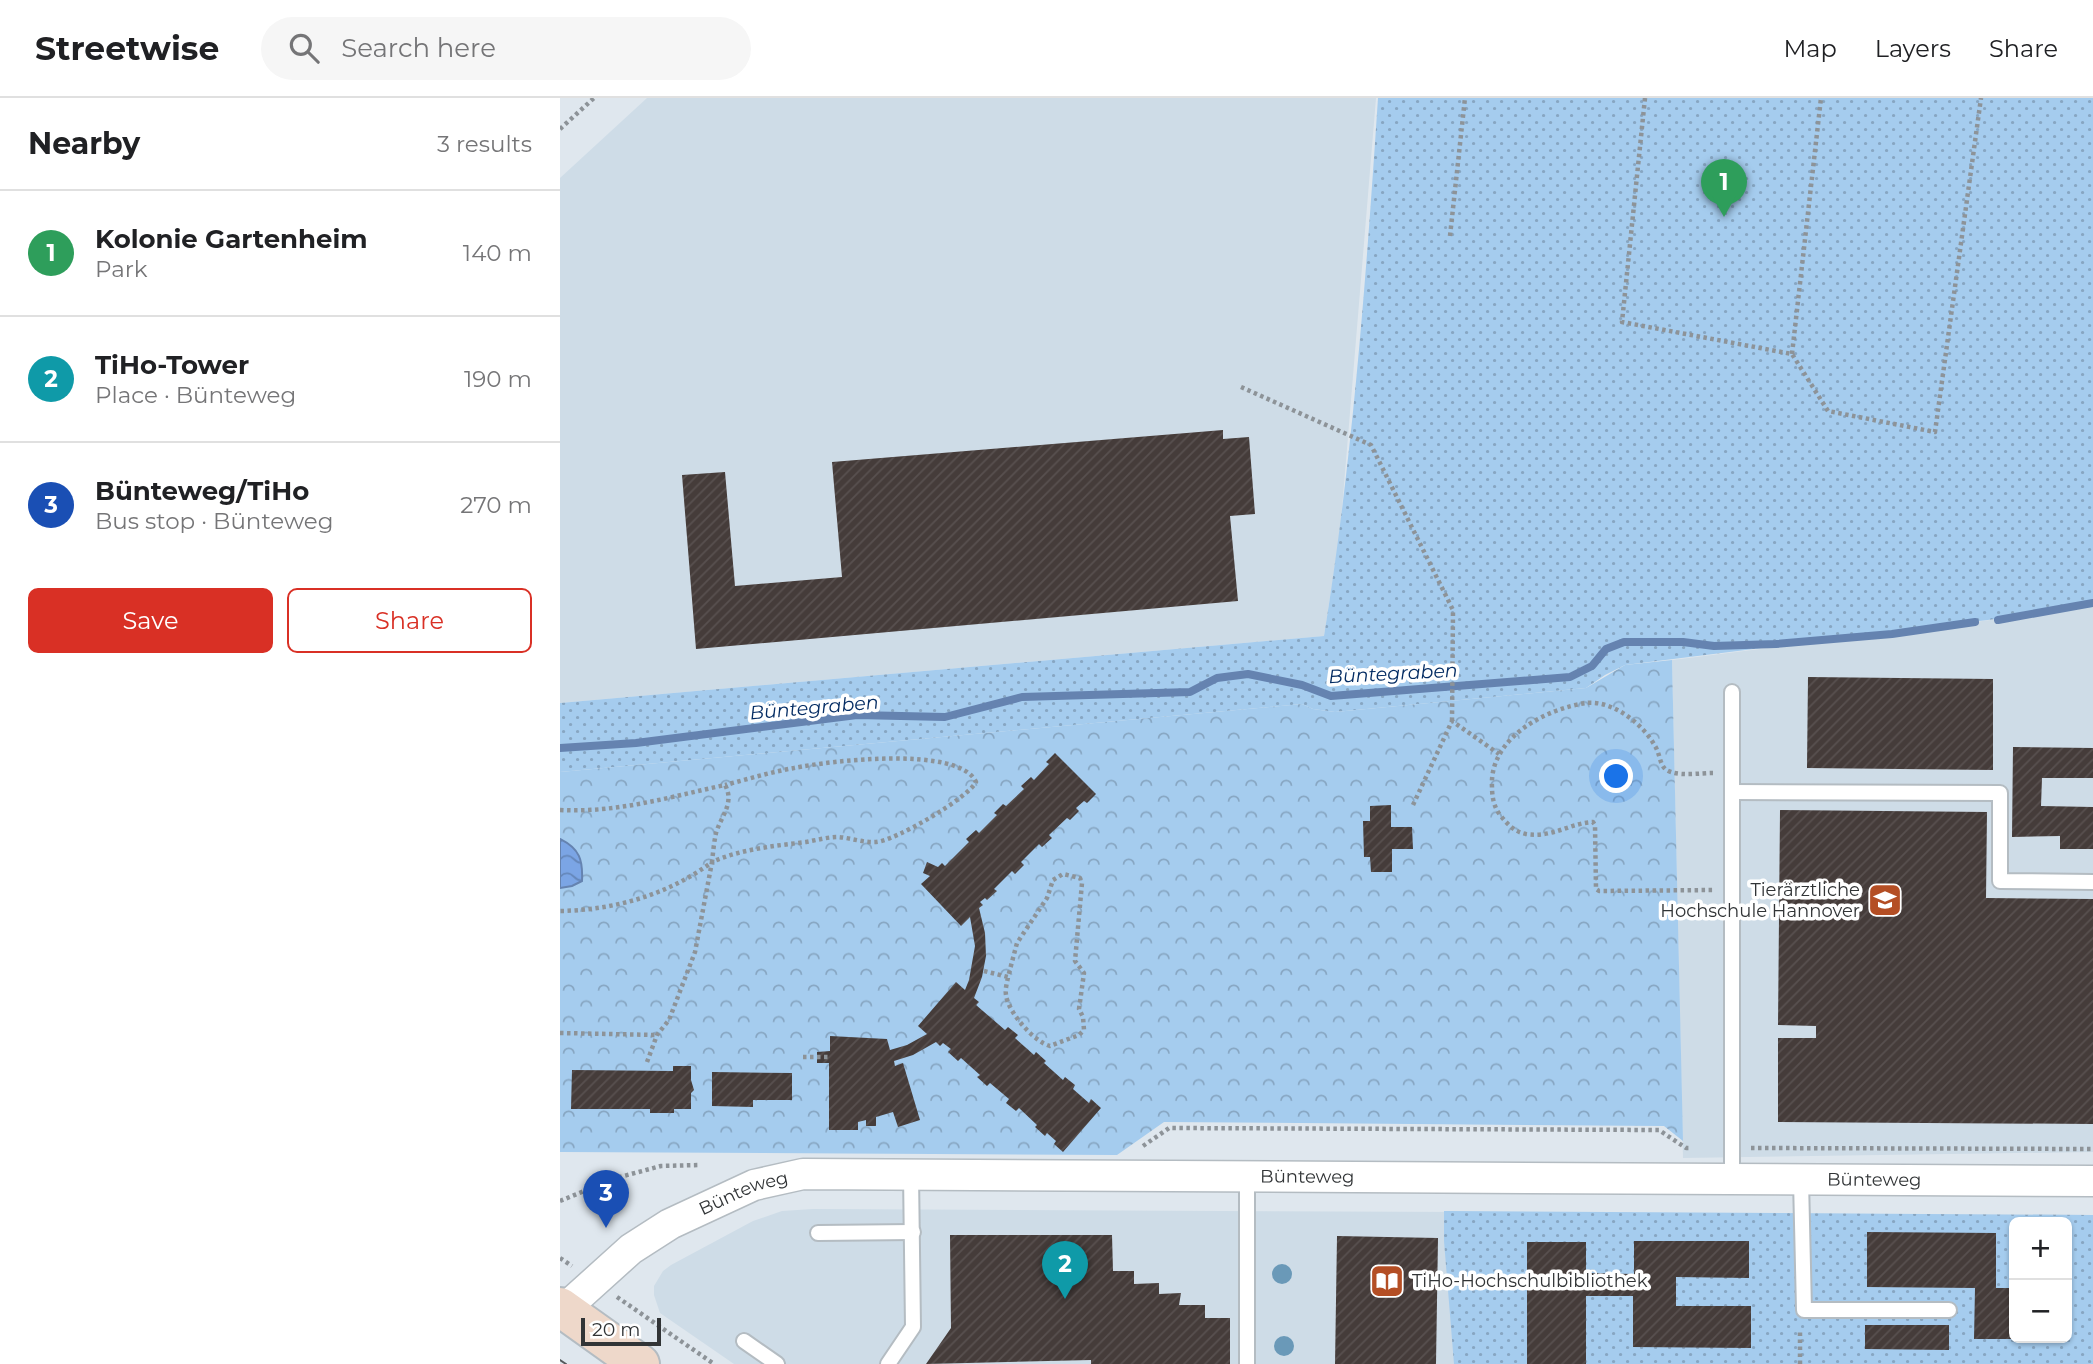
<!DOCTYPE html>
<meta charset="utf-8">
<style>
:root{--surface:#fff;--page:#f6f6f6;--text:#202124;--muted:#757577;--line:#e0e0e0;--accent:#d93025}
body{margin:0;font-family:Montserrat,sans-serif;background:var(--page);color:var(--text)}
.controls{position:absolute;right:21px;bottom:21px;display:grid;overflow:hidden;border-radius:10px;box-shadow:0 2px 5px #0004}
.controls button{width:63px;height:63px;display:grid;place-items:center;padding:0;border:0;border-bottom:2px solid var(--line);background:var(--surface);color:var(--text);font:35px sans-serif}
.scale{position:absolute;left:21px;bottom:18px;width:80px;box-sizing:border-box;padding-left:7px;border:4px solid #313436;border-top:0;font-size:19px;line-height:24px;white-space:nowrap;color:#313436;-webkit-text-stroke:5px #fff;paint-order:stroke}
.you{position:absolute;left:1057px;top:679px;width:24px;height:24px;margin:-18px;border:5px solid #fff;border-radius:50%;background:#1a73e8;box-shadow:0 0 0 10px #1a73e833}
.badge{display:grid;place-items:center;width:46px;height:46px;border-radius:50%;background:var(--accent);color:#fff;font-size:23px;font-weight:700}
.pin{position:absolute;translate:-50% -58px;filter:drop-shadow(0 2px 4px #0008)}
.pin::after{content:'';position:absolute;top:37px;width:24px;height:21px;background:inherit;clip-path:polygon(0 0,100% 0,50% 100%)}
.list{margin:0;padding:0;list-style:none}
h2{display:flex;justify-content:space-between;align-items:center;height:91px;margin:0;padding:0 28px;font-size:30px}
h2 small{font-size:23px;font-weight:400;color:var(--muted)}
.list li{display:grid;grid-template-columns:46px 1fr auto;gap:21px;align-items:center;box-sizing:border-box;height:126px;padding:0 28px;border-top:2px solid var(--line)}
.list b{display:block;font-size:26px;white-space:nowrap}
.list p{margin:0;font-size:23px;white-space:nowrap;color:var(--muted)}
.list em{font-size:23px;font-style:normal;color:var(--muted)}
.actions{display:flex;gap:14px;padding:21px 28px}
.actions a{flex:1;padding:16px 0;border:2px solid var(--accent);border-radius:10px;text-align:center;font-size:24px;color:var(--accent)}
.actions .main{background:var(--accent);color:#fff}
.icon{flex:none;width:38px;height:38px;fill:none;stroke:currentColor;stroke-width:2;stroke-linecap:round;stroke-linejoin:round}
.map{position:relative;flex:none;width:1533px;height:1266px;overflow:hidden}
header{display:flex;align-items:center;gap:42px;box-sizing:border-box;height:98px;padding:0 35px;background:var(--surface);border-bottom:2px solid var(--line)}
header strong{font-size:33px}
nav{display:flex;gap:38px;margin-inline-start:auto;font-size:24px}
.search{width:490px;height:63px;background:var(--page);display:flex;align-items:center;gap:18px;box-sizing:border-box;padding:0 24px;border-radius:38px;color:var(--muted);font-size:26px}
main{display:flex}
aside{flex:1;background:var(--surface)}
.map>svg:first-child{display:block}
.built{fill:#cedce7;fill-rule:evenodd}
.grass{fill:url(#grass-dots);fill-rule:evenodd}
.park{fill:url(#park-crowns)}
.water{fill:url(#water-waves);stroke:#6583b0;stroke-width:2}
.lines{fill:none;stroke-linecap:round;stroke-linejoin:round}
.stream{stroke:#6583b0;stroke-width:8}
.building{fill:url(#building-hatch)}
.lane-casing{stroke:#b4bcc2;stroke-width:18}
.street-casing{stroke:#b4bcc2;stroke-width:33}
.secondary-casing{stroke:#b4bcc2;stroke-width:42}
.path{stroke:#8d9398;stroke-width:4.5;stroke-dasharray:3.5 3.5;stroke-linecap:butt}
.lane{stroke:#fff;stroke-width:14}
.street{stroke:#fff;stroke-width:30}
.secondary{stroke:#eed8ca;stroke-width:38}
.tram{stroke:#565a5d;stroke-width:2}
.tree{fill:#6a99b8}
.labels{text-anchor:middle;stroke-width:7;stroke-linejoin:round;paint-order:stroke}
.poi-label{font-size:18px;fill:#313436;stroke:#fff;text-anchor:end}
.street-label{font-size:18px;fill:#313436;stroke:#fff}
.water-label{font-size:19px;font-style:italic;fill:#042c63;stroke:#fff}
</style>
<header>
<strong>Streetwise</strong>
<div class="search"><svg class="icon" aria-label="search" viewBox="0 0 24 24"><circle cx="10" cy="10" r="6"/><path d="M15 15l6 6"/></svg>Search here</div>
<nav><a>Map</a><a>Layers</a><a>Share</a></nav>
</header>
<main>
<aside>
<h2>Nearby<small>3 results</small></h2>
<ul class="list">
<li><span class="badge" style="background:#2e9e5b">1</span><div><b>Kolonie Gartenheim</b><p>Park</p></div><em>140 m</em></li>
<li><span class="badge" style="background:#0f9aa8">2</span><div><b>TiHo-Tower</b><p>Place · Bünteweg</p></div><em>190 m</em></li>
<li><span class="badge" style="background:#1a4fb4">3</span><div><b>Bünteweg/TiHo</b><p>Bus stop · Bünteweg</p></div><em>270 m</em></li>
</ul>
<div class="actions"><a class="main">Save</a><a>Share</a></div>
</aside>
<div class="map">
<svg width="1533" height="1266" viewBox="0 0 1533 1266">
<defs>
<pattern id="grass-dots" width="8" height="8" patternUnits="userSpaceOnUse" patternTransform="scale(1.75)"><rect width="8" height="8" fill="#a5ccee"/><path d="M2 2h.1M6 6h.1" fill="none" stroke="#87a6c2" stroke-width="1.8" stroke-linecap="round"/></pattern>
<pattern id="park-crowns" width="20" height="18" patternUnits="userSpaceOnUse" patternTransform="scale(1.75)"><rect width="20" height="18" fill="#a5ccee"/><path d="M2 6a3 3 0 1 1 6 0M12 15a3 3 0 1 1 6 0" fill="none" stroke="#87a6c2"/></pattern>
<pattern id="water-waves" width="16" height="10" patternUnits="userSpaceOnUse" patternTransform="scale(1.75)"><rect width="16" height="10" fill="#7ba5e5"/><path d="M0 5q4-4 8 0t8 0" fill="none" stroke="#6587ba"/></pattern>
<pattern id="building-hatch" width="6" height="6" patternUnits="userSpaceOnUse" patternTransform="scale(1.75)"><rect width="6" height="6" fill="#453c3a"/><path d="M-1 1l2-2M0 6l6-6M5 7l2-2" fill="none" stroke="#58504f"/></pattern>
</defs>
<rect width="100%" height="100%" fill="#dfe7ee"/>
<g class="built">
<path d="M87 0H816L780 435 764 538 0 605V80Z"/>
<path d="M1533 509V1054L1123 1060 1112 562Z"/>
<path d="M253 1111 1533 1117V1266H174L100 1215 94 1197V1188L103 1173 111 1167 193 1123 222 1113ZM1454 1124H1507V1240H1454Z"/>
</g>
<g class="grass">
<path d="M818 0H1533V509L1065 567 1045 577 1026 590 775 614 753 611 742 606 0 674V605L764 538C793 358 806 181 818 0Z"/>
<path d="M884 1113 1533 1117V1266H894L884 1143ZM1454 1124H1507V1240H1454Z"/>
</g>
<path class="park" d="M1112 562 1123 1043 1104 1028 604 1024 557 1057 0 1054V674L742 606 753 611 775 614 1026 590 1065 567Z"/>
<path class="water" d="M0 741C20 751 23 762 22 783L12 788 0 790Z"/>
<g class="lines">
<g class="stream">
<path d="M1438 522 1533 505"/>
<path d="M0 650 76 645 297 617 385 619 462 599 630 594 657 580 688 576 742 587 771 598 1010 579 1032 568 1046 551 1064 544H1123L1154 548 1216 546 1332 536 1415 524"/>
</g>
</g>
<g class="building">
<path d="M663 332V341L689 339 695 416 670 418 678 503 136 551 122 377 165 374 175 488 282 479 272 364Z"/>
<path d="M1248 579 1433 581V672L1247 670Z"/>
<path d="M1453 649 1533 650V680H1482L1481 708 1533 709V751H1500V738L1452 739Z"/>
<path d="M495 655 536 696 527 705 524 703 516 710 519 713 510 722 507 720 489 737 492 740 482 749 479 746 461 764 464 767 455 776 452 773 434 791 437 793 427 802 425 800 420 804 423 807 419 810 425 835 426 858 422 879 414 900 419 904 416 907 445 932 448 929 458 937 455 940 474 957 476 954 486 963 484 965 503 982 505 979 515 987 513 991 529 1005 531 1001 541 1010 503 1054 494 1046 496 1043 487 1035 485 1038 475 1029 477 1027 459 1010 456 1013 446 1005 449 1001 430 985 427 988 417 979 420 977 401 960 398 963 388 954 391 951 383 945 380 948 376 944 353 957 334 963 335 968 343 965 360 1022 338 1029 333 1014 316 1019V1028H306V1022L298 1024V1032H269V965H257V954L270 953V938L327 941 330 952 347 947 367 936 358 928 396 884 405 892 409 882 415 848 410 819 401 828 361 786 370 778 363 775 367 764 378 769 382 765 385 768 409 744 406 741 416 732 419 735 437 717 434 715 443 706 446 708 464 691 461 688 471 679 474 682 489 666 486 664Z"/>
<path d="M831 707V729H852L853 751H832V774H811L810 759H804L803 723H810V708Z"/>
<path d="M1220 712 1427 714 1426 800 1533 801V1026L1218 1024V940H1256V928L1218 927Z"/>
<path d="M113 968H131V982L134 992 131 995V1011H114V1015H90V1011H11L12 972 113 973Z"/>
<path d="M152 974 232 975V1002H193V1009L152 1008Z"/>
<path d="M1307 1134 1436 1135V1190H1454V1241H1414L1415 1190 1307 1189Z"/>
<path d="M390 1137H552L553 1173H574V1186L599 1185V1196L621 1195 619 1207H645V1220H670V1266H531V1262L366 1266 391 1230Z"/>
<path d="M777 1138 878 1140 876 1266H775Z"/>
<path d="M1074 1143H1189V1180L1116 1179V1208H1191V1250L1073 1249V1198H1026V1266H967V1144H1026V1175L1074 1176Z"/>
<path d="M1305 1227H1389V1252L1305 1251Z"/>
</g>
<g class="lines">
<g class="lane-casing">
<g id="lane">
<path d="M1172 594V1080"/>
<path d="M1172 694 1440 695V783L1533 784"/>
<path d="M1241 1082 1244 1212H1389"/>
<path d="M258 1135 353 1134"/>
<path d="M184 1243 217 1266"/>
<path d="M328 1266 353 1229 351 1076"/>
<path d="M687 1266V1080"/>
</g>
</g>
<g class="street-casing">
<g id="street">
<path id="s1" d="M0 1215 71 1151 110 1126 194 1087 243 1076 1533 1083"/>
</g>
</g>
<g class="secondary-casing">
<path id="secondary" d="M0 1209 80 1266"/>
</g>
<g class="path">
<path d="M1085 0 1062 224 1232 256 1268 313 1375 334 1421 0"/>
<path d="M0 31 34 0"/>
<path d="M890 138 905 0"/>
<path d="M1232 256 1261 0"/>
<path d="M681 289 811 347 893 512 892 623"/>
<path d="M1153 675C1141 675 1123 678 1111 674 1099 671 1101 657 1095 648 1083 626 1053 602 1026 605 985 611 929 640 932 689 932 699 934 710 941 718 948 727 955 734 966 736 993 740 1010 725 1033 724L1035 727 1036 791 1039 793 1154 792"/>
<path d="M853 707 892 623 939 656"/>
<path d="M0 712C58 715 109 699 165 687 175 705 161 718 156 735 154 744 153 755 152 764 108 797 54 812 0 813"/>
<path d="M424 873 448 879 457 845 487 800 493 782 503 776 520 780 522 785 515 863 524 875 519 911 523 919 524 932 519 937 490 948C474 944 448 914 446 897 445 891 447 885 448 879"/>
<path d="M0 935 97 937"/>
<path d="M243 959H269"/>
<path d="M87 964 97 937 109 922 135 854 152 764C181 751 214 748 246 744 257 742 268 739 278 739 291 740 304 745 316 744 335 743 408 700 416 684 399 647 268 663 234 670 211 674 188 681 165 687"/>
<path d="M583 1048 609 1030 1099 1032 1126 1050H1130"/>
<path d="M1191 1050 1533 1051"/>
<path d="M0 1103 56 1080 101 1068 139 1067"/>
<path d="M0 1160 12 1168"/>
<path d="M57 1199 154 1266"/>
<path d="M1240 1266V1232"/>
</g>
<use href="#lane" class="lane"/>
<use href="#street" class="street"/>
<use href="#secondary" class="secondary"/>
<path class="tram" d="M0 1262 6 1266"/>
</g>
<g class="tree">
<circle cx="722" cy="1176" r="10"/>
<circle cx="724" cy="1248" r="10"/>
</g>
<defs>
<g id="university-square" transform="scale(1.75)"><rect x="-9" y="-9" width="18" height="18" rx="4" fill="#b44e24" stroke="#fff"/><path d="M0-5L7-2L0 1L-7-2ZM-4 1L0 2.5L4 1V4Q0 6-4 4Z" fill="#fff"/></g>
<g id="library-square" transform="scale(1.75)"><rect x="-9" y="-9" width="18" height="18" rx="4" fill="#b44e24" stroke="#fff"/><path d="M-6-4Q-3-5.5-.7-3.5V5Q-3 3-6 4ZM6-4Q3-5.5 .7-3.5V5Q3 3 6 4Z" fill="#fff"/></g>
</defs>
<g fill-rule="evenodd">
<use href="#university-square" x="1325" y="802"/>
<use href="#library-square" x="827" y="1183"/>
</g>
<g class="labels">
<g class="poi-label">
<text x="1300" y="798">Tierärztliche<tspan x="1300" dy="21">Hochschule Hannover</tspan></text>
<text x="852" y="1189" text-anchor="start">TiHo-Hochschulbibliothek</text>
</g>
<g class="street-label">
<text dy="6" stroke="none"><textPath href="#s1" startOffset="789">Bünteweg</textPath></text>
<text dy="6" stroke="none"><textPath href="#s1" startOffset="1356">Bünteweg</textPath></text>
<text dy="6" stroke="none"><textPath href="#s1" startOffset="222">Bünteweg</textPath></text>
</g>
<g class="water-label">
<text transform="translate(833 575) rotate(-3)" y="7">Büntegraben</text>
<text transform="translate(254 609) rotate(-5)" y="7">Büntegraben</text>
</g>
</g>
</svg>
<div class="controls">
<button>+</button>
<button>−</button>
</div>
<div class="scale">20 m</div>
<div class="you"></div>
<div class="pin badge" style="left:1164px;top:119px;background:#2e9e5b">1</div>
<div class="pin badge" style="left:505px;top:1201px;background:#0f9aa8">2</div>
<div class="pin badge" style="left:46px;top:1130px;background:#1a4fb4">3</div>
</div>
</main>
